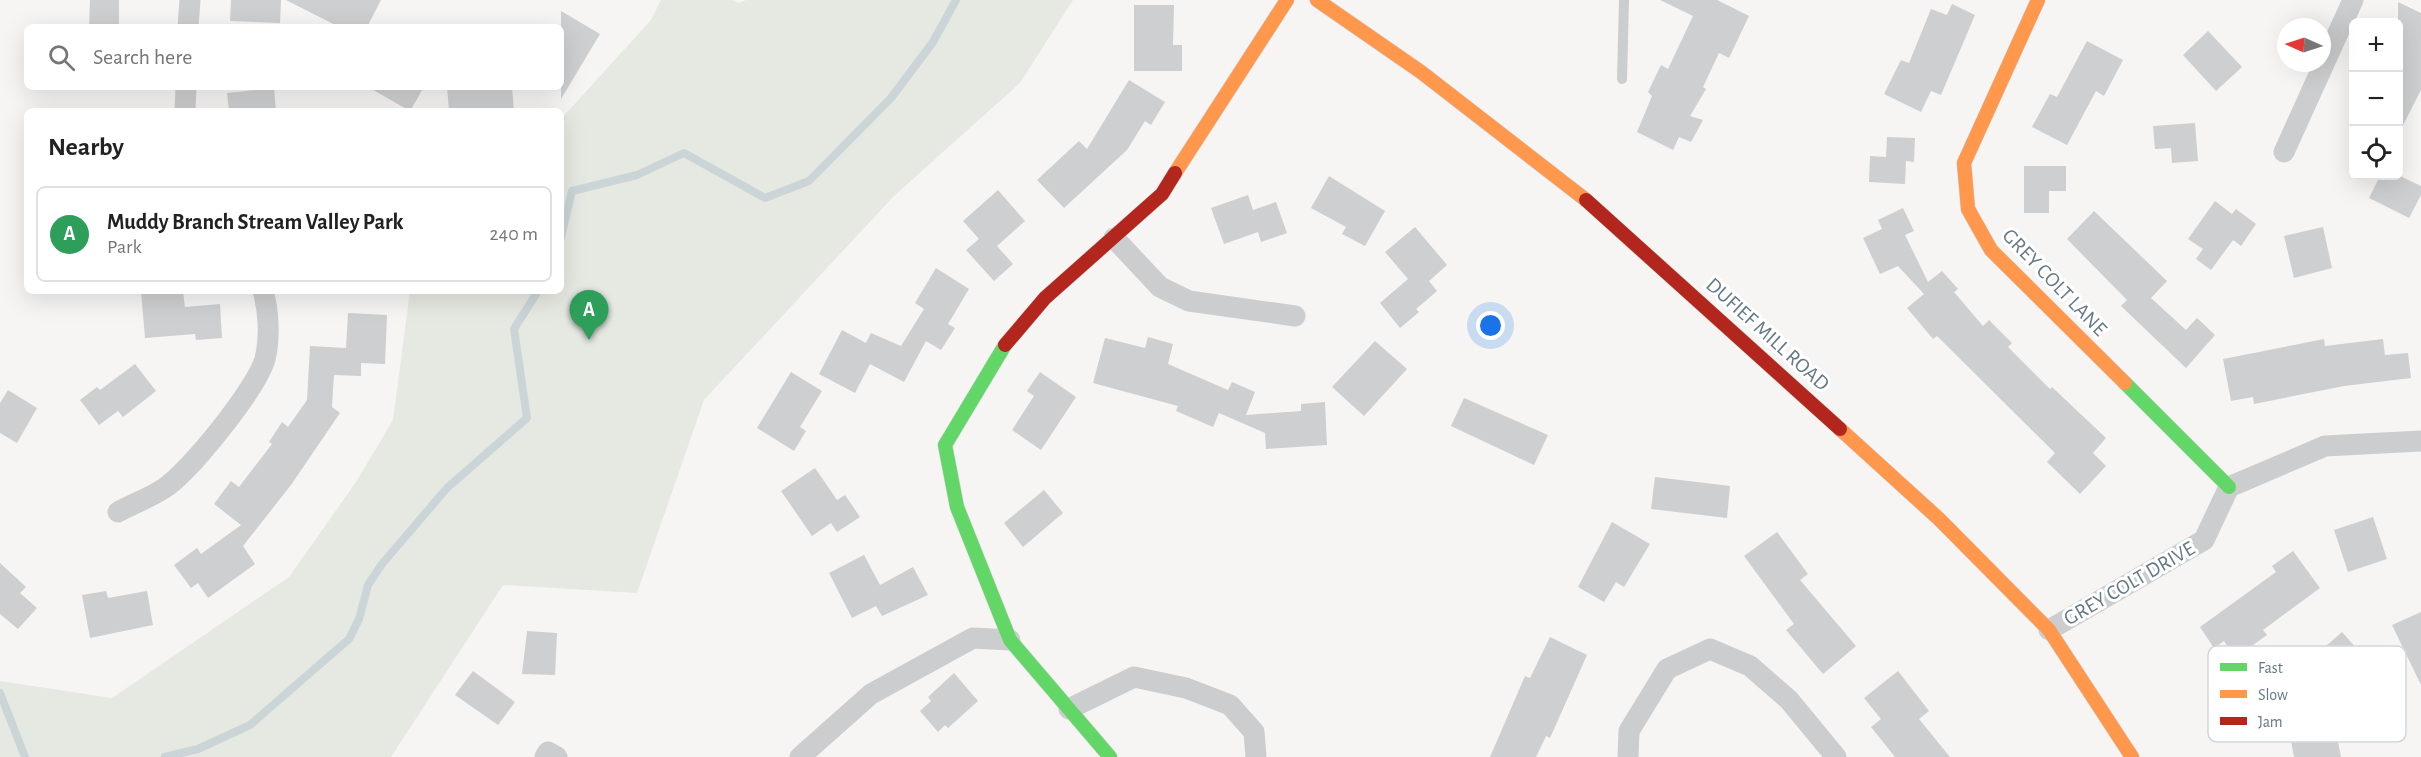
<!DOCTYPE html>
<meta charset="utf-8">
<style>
:root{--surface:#fff;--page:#f6f6f6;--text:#222;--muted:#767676;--line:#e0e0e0;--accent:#1a73e8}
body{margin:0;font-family:"Alegreya Sans",sans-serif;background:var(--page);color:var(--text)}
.controls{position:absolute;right:18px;top:18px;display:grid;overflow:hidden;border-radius:9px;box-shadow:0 6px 24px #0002}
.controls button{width:54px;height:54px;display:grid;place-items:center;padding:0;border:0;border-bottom:2px solid var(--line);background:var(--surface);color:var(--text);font:30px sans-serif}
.compass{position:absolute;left:2277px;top:18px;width:54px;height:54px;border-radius:50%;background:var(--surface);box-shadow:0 6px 24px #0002;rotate:273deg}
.you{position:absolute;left:1491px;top:326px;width:21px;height:21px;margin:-15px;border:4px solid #fff;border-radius:50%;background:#1a73e8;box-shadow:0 0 0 9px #1a73e833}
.badge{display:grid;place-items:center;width:39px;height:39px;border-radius:50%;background:var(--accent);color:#fff;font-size:20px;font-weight:700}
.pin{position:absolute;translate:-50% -50px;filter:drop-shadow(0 2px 3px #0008)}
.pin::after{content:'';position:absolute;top:32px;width:21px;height:18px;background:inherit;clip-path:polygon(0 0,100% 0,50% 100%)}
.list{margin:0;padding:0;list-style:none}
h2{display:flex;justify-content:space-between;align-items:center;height:78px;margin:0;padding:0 24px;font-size:26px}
h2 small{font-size:20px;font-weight:400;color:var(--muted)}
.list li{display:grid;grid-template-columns:39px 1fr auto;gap:18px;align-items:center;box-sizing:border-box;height:96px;margin:0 12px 12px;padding:0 12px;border:2px solid var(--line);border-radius:9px}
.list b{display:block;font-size:22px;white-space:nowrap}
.list p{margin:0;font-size:20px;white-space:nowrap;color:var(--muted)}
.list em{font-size:20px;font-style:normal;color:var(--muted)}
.icon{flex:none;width:33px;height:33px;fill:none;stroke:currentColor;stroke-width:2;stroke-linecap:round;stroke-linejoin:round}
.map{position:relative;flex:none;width:2421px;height:757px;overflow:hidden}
.search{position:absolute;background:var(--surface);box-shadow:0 6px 24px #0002;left:24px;top:24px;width:540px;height:66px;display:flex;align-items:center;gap:15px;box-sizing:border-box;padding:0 21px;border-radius:9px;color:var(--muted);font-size:22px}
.panel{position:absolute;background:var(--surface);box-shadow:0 6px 24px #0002;left:24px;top:108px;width:540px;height:186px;border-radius:9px}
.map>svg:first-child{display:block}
.green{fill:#e6e8e2}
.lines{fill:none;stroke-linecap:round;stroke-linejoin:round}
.stream{stroke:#cbd5d7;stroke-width:8}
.building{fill:#cecfd0}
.fast-casing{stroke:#d1d2d3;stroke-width:15}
.slow-casing{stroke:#d1d2d3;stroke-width:15}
.jam-casing{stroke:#d1d2d3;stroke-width:15}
.lane{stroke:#cccdce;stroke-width:10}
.street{stroke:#cccdce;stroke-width:21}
.fast{stroke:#63d668;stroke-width:14}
.slow{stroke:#ff974d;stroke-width:14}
.jam{stroke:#b3261e;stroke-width:14}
.labels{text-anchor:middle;stroke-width:6;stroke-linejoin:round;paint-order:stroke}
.street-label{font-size:21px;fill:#647986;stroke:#fff}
.key{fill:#fff;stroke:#d0d7db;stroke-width:1.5}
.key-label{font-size:16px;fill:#647986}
</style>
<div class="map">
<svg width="2421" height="757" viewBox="0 0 2421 757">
<rect width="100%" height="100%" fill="#f6f5f4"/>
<path class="green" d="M661 0H732L739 3 746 0H1073L1020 83 894 196 704 400 637 593 503 585 391 757H0V681L112 698 289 577 356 482 393 420 410 291H561V119L651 20Z"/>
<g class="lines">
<g class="stream">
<path d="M561 237 572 191 637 175 684 153 765 198 809 181 891 98 933 42 956 0"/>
<path d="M0 693 25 757"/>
<path d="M165 757 198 749 250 725 349 639 359 619 368 585 382 564 447 488 527 418 514 329 538 291"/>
</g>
</g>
<g class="building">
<path d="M90 0H119V27H89Z"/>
<path d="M231 0H281L280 23 230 21Z"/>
<path d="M286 0H381L367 27H339Z"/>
<path d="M1660 0H1717L1749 16 1729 58 1719 53 1703 87 1706 89 1690 116 1703 120 1691 142 1679 137 1673 150 1637 132 1652 96 1648 92 1661 65 1668 69 1693 16Z"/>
<path d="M2398 2 2421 13V90L2398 135Z"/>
<path d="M1952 4 1975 15 1941 95 1931 91 1921 112 1884 94 1901 60 1909 63 1931 9 1947 15Z"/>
<path d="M1134 5H1174L1173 45H1182V71H1134Z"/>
<path d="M561 11 600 34 561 99Z"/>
<path d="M2208 31 2242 67 2216 91 2183 55Z"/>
<path d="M2087 41 2123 60 2104 96 2096 91 2067 145 2032 127 2050 94 2057 97Z"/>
<path d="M1129 80 1165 102 1151 125 1145 121 1127 150 1064 208 1037 180 1079 141 1087 149Z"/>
<path d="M368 87H424L410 111Z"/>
<path d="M447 87H512L514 111H449Z"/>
<path d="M274 88 276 111H229L227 93Z"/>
<path d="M2195 123 2198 161 2172 163 2171 148 2155 149 2153 126Z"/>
<path d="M1887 137 1915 138 1914 162 1906 161 1905 184 1869 182 1870 156 1886 157Z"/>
<path d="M2024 166H2066V191H2049V213H2024Z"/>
<path d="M1329 176 1385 211 1365 246 1342 234 1346 227 1311 208Z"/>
<path d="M2380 176H2400L2421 186V195L2409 218 2369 198Z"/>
<path d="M998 190 1025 221 997 246 1013 264 994 281 966 250 979 239 963 221Z"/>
<path d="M1248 195 1253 210 1276 202 1287 233 1261 242 1258 232 1224 244 1211 208Z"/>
<path d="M2215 201 2232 214 2236 209 2256 224 2241 246 2233 240 2211 270 2196 259 2203 249 2188 239Z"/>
<path d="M1903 208 1914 231 1905 235 1928 282 1942 271 1958 289 1954 292 1983 326 1989 320 2012 343 2008 347 2050 389 2052 387 2106 438 2093 453 2106 466 2080 494 2047 462 2055 453 1937 336 1933 339 1907 308 1924 294 1898 266 1880 274 1863 238 1882 229 1878 220Z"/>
<path d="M2094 211 2167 281 2151 298 2186 330 2197 318 2215 335 2186 368 2121 306 2127 300 2067 239Z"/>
<path d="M1415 227 1447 265 1429 281 1437 291 1416 309 1419 312 1400 328 1380 303 1408 279 1385 252Z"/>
<path d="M2323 227 2332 268 2294 278 2284 236Z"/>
<path d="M936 268 969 289 948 324 955 328 941 350 926 341 904 382 870 364 855 393 819 374 842 330 866 343 871 333 901 346 924 309 915 303Z"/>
<path d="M141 291H183L185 307 220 304 222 338 196 340 195 334 145 338Z"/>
<path d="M348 313 387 315 385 364 361 363V376L334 375 332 407 340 413 291 485 243 546 255 564 208 598 198 583 191 588 174 565 197 548 201 554 241 525 214 504 231 481 239 487 272 444 269 442 282 422 288 427 307 400 310 346 346 348Z"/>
<path d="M1148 337 1173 344 1168 364 1228 390 1232 382 1255 392 1246 415 1301 411V404L1325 402 1327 445 1266 449 1265 433 1219 413 1213 427 1176 411 1178 406 1093 383 1105 338 1145 348Z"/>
<path d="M2324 339 2325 346 2383 339 2385 355 2408 353 2411 378 2344 386 2254 404 2253 397 2231 401 2223 359Z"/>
<path d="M1375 341 1407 369 1364 416 1332 387Z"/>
<path d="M135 364 156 391 123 417 118 411 99 425 80 400 97 387 100 390Z"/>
<path d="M791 372 822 391 800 427 806 431 794 451 757 428Z"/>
<path d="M1040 372 1076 397 1041 450 1012 430 1034 396 1027 391Z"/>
<path d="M8 390 37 408 17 443 0 433V403Z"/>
<path d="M1464 398 1548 435 1534 465 1451 426Z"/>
<path d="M815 468 837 500 845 495 860 517 837 532 831 523 812 536 781 491Z"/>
<path d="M1655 477 1730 486 1727 518 1651 509Z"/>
<path d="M1044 490 1063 513 1023 547 1004 523Z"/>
<path d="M2373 517 2387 559 2348 572 2334 530Z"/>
<path d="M1612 522 1650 544 1624 587 1616 582 1604 602 1578 587Z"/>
<path d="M1777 532 1808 574 1800 580 1856 646 1823 674 1786 630 1794 624 1744 556Z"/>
<path d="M2293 551 2320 588 2263 630 2267 635 2235 658 2224 641 2214 648 2200 627 2276 572 2272 566Z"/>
<path d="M864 555 880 585 913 567 928 595 882 616 876 606 852 618 829 573Z"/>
<path d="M0 563 26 587 20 593 37 608 18 629 0 614Z"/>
<path d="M106 591 108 598 147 591 153 625 90 638 82 595Z"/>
<path d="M2421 612V685L2392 625Z"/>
<path d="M527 631 557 633 555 675 522 674Z"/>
<path d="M2342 632 2358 650 2362 646 2378 668 2354 684 2326 646Z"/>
<path d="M1550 637 1587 655 1550 738 1546 736 1536 757H1490L1525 676 1530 678Z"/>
<path d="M473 671 515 702 498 725 455 695Z"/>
<path d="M1898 671 1929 711 1919 719 1950 757H1895L1871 727 1881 719 1864 698Z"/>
<path d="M954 673 978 701 948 728 945 725 938 732 920 711 931 701 928 697Z"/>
<path d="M2335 727 2341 757H2294L2290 735Z"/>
</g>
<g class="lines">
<g class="fast-casing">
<g id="fast">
<path d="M1005 345 945 445 957 507 1010 640 1110 757"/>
<path d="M2125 383 2229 487"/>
</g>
</g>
<g class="slow-casing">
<g id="slow">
<path d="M1317 0 1421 72 1586 200"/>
<path d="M2038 0 1964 163 1968 209 1991 250 2125 383"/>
<path d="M1175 173 1287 0"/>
<path d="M1840 429 1939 519 2049 630 2132 757"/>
</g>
</g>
<g class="jam-casing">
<g id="jam">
<path d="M1586 200 1840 429"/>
<path d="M1005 345 1045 298 1162 194 1175 173"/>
</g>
</g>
<path class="lane" d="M1622 79 1624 0"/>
<g class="street">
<path d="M188 27 190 0"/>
<path d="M185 111 186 87"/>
<path d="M2284 152 2353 0"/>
<path d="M1114 238 1160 287 1189 301 1295 316"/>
<path d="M118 512C133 504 149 498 163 489 189 473 257 388 265 359 270 338 269 312 263 291"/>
<path d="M2049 630 2204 540 2229 487 2325 446 2421 441"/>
<path d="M1069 709 1134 677 1186 688 1230 705 1254 732 1256 757"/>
<path d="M545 757 548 752 557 757"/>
<path d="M800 757 871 694 973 638 1010 640"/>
<path d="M1628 757 1629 731 1667 669 1710 649 1750 666 1789 700 1836 757"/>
</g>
<use href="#fast" class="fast"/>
<use href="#slow" class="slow"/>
<use href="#jam" class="jam"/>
</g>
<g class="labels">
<g class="street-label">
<text transform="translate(2055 282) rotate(46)" y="7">GREY COLT LANE</text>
<text transform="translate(1768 334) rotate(42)" y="7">DUFIEF MILL ROAD</text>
<text transform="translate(2129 583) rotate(-30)" y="7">GREY COLT DRIVE</text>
</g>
</g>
<rect x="2208" y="646" width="198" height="96" rx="9" class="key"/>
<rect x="2220" y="663" width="27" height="8" fill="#63d668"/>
<rect x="2220" y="690" width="27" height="8" fill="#ff974d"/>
<rect x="2220" y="717" width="27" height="8" fill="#b3261e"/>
<g class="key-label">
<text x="2258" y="673">Fast</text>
<text x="2258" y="700">Slow</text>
<text x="2258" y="727">Jam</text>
</g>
</svg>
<div class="controls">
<button>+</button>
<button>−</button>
<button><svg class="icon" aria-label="locate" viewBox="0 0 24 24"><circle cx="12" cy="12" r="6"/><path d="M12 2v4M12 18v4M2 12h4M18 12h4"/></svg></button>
</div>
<svg class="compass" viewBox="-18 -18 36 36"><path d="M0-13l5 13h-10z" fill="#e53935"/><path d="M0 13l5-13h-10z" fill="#767676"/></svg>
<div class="you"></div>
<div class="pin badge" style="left:589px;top:340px;background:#2e9e5b">A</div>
<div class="search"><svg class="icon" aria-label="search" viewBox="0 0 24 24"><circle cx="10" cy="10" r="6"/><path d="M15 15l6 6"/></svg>Search here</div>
<section class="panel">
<h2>Nearby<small></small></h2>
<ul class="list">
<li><span class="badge" style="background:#2e9e5b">A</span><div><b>Muddy Branch Stream Valley Park</b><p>Park</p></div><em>240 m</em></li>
</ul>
</section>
</div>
